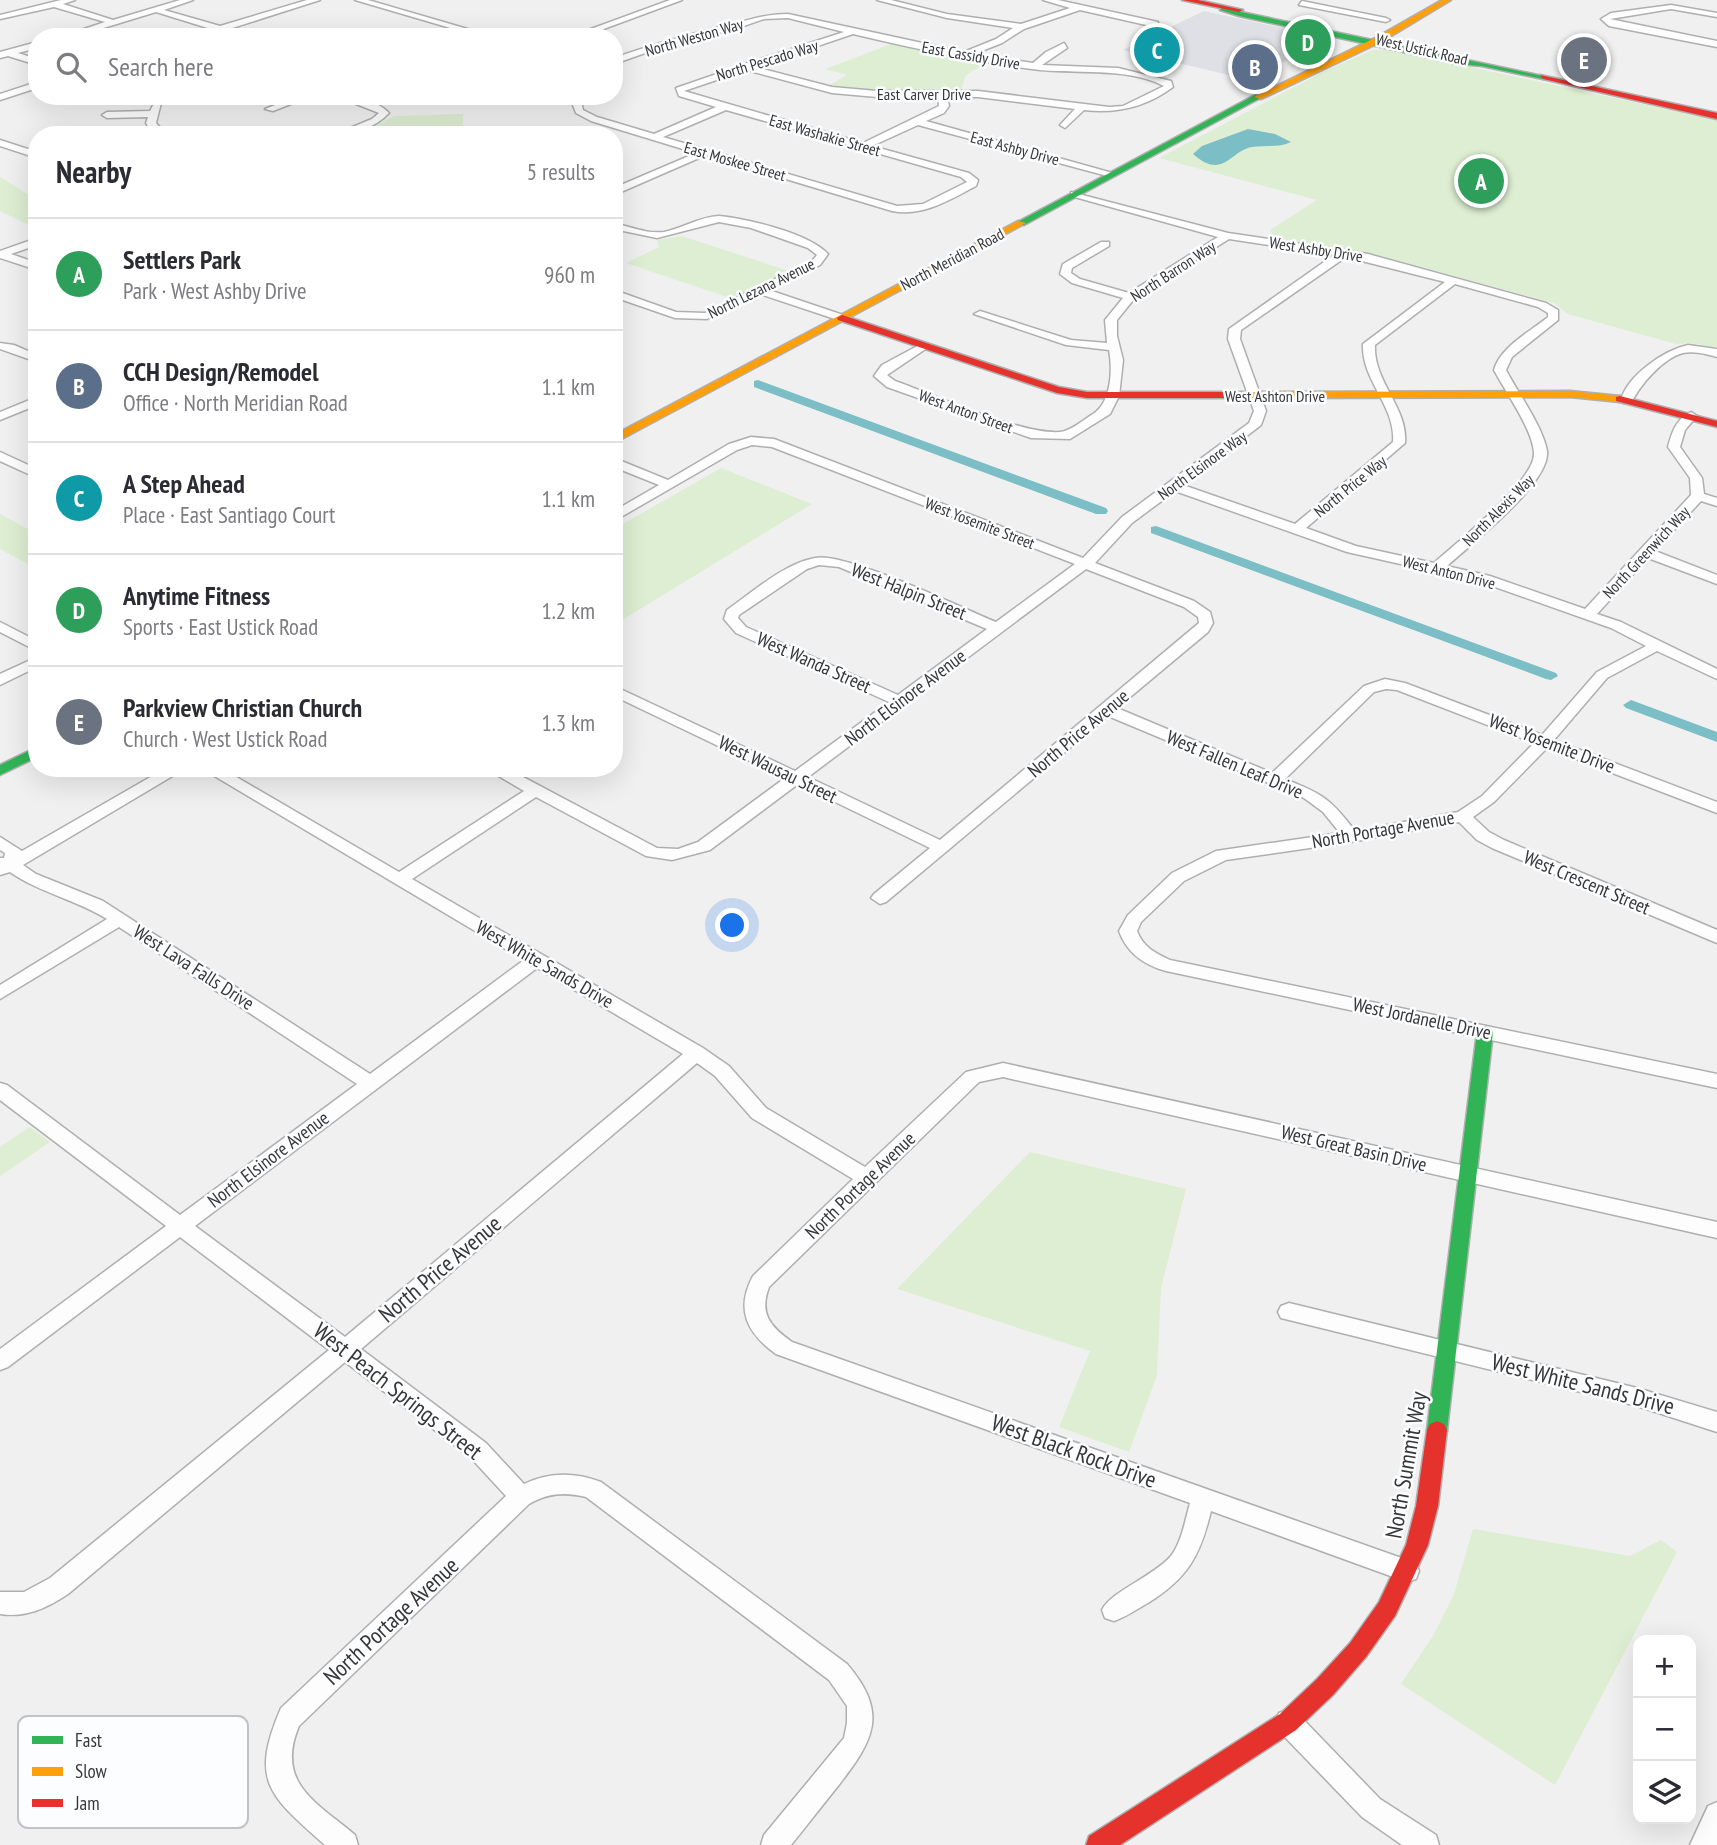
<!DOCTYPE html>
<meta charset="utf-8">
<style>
:root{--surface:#fff;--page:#f7f7f7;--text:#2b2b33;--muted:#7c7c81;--line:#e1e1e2;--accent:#787878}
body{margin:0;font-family:"PT Sans Narrow",sans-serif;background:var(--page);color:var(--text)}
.controls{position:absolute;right:21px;bottom:21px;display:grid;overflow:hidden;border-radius:14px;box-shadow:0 7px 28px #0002}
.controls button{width:63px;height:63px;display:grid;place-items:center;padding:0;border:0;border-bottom:2px solid var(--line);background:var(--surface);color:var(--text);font:35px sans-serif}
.you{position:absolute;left:733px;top:926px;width:24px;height:24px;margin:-18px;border:5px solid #fff;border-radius:50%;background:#1a73e8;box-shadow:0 0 0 10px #1a73e833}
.badge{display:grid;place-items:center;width:46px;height:46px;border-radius:50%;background:var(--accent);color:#fff;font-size:23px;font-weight:700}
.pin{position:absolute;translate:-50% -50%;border:4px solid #fff;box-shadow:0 2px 7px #0006}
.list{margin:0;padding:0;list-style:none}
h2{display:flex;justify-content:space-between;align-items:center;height:91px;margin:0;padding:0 28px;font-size:30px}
h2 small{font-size:23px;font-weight:400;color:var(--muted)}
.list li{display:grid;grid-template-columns:46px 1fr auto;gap:21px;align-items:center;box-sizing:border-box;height:112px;padding:0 28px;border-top:2px solid var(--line)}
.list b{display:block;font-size:26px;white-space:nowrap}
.list p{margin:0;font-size:23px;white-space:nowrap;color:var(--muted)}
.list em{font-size:23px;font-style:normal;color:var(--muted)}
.icon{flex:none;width:38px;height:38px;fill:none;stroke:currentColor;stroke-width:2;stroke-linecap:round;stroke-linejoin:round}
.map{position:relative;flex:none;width:1717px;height:1845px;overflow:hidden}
.search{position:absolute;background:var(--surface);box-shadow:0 7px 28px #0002;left:28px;top:28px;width:595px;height:77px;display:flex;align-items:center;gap:18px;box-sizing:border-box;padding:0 24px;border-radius:28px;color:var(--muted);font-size:26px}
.panel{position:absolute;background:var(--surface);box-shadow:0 7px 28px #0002;left:28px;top:126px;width:595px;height:651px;border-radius:28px}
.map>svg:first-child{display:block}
.built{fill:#dfe0e5}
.green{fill:#ddeed2}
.water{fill:#7cbec5}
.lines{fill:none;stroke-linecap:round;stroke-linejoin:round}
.canal{fill:#7cbec5;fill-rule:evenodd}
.street-casing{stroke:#afafaf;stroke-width:3}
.fast-casing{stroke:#afafaf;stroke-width:3}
.slow-casing{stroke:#afafaf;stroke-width:3}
.jam-casing{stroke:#afafaf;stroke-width:3}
.street{fill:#fdfdfd;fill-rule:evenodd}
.fast{fill:#30b455;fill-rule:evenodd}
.slow{fill:#ff9f0a;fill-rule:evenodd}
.jam{fill:#e5322d;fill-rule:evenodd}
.labels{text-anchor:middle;stroke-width:5;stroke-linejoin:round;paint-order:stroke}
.far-street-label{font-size:16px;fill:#373738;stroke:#fcfdff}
.street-label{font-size:19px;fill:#373738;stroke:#fcfdff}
.near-street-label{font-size:23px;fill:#373738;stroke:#fcfdff}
.key{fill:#fcfdff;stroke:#c1c2c3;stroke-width:2}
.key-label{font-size:19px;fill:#373738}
</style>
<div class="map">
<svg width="1717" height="1845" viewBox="0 0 1717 1845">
<rect width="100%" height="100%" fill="#f0f0f0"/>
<path class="built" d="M1204 11 1329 38 1250 80 1123 50Z"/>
<g class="green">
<path d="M891 44 904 47 987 63 966 75 961 90 879 91 828 86 847 75 825 69Z"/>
<path d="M1386 49 1717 120V347L1689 343 1676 344 1568 314 1554 303 1374 254 1274 238 1270 230 1317 200 1159 158 1327 70 1373 50Z"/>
<path d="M463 114V135H398L374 127 394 116Z"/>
<path d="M0 177 37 200V229L0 211Z"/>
<path d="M682 236 789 271 733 299 626 263 659 247 657 240Z"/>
<path d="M721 468 812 504 614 625V529Z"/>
<path d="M0 514 37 534V569L0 549Z"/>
<path d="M30 1127 50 1142 0 1176V1147Z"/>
<path d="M1030 1152 1186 1189 1161 1288 1157 1375 1129 1452 1059 1427 1090 1351 897 1289Z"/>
<path d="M1473 1529 1630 1556 1661 1540 1677 1552 1555 1785 1401 1684 1433 1636 1454 1594Z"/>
</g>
<path class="water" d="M1248 129 1275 134 1291 142C1279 148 1265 145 1252 147 1231 150 1223 181 1193 154L1202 146Z"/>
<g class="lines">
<g class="canal">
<path d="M758 380 1106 508 1108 511 1106 514H1096L754 387V381Z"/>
<path d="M1156 526 1556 673 1558 676 1551 680 1546 679 1151 533V527Z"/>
<path d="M1631 700 1717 732V742L1626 708 1623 705Z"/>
</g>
<g class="street-casing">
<g id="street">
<path d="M61 0H75L63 4 113 20 180 0H193L164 10 220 26 307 0H320L204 37H190L211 29 156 12 74 37H60L105 22 54 7 0 19V15Z"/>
<path d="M355 0H368L495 37H481Z"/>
<path d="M670 0H682L582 37H569Z"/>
<path d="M877 0H891L947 14 1021 24 1070 8 1043 0H1058L1158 22 1155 27 1080 10 1024 29 1002 43 974 54 1033 63 1046 52 1064 43 1067 48 1042 65 1118 68 1171 81 1173 87C1146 107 1117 114 1084 110L1065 128 1060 125 1075 109 978 97H947L949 106 944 113 926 121 1116 174 1111 177 918 125 872 146 969 173 978 180 976 186C949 200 923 217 892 211L706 155 614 195V188L696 153 591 121 576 113 571 100 529 101 524 98 580 96 583 110 597 117 654 134 716 107 679 96 676 88 737 67 738 64H745L844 32 788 18 764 19 732 30 679 41 614 64V58C651 45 687 35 724 26 748 21 763 14 788 14L964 52 996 39 1013 28 947 18ZM853 34C912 48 972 61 1032 69 1074 75 1125 66 1164 86L1123 106 1109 107 978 91H877L832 87 755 67ZM746 70 832 93 877 97H938L939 106 863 143 684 91ZM726 110 961 177 967 182 923 204 897 206 663 137Z"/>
<path d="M1302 1 1386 18 1390 20 1386 22 1299 5Z"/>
<path d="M1671 5 1717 13V17L1671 9 1610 19 1717 41V47L1609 26 1601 19 1611 13Z"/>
<path d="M37 42V48L18 53 37 59V65L8 56 0 58V52Z"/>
<path d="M37 82V88L0 100V94Z"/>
<path d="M158 96H167L161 103 156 123 167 135 152 133 146 123 148 117 107 118 102 115 107 112 150 111Z"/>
<path d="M298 96H311L273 111 265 109Z"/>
<path d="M336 96C352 96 377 100 389 113 375 128 353 135 333 135L372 119 379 113Z"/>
<path d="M0 140 37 152V158L0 146Z"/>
<path d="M1071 192 1228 233 1368 254 1546 303 1558 310V320L1512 357 1506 370C1518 393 1543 427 1547 451 1551 483 1470 545 1447 566L1490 576 1585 609 1691 495 1690 478 1668 447C1672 432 1676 419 1691 412L1697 416 1685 430 1680 447 1702 478 1704 494 1717 498V506L1701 501 1655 551 1717 575V584L1648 558 1597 614 1621 622 1717 669V679L1657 651 1607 678 1554 740 1717 802V813L1547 748 1494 802 1473 817 1489 832 1504 840 1717 930V943L1492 848 1477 840 1459 822 1351 842 1226 860 1184 881 1141 922 1137 931C1143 947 1155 953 1170 960L1717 1074V1088L1166 971C1144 965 1127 953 1119 931L1128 915 1172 873 1216 851 1340 833 1323 812 1304 798 1108 716 886 902 880 904 871 898 874 894 930 848 798 784 710 850 672 860 646 856 536 797 412 879 703 1048 729 1066 766 1108 865 1167 966 1072 1003 1063 1717 1222V1238L1003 1077 979 1082 769 1287C759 1314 770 1326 792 1342L1407 1560 1416 1563 1419 1571 1416 1579 1407 1582 1211 1511C1200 1556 1188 1578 1148 1603 1137 1609 1126 1617 1114 1621L1105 1618 1102 1610C1110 1592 1154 1576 1171 1556 1182 1541 1185 1521 1190 1503L776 1354C747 1333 735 1310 753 1276L853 1179 752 1118 715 1076 697 1063 361 1349 486 1443 524 1484C550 1472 574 1472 601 1482L847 1664C889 1713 874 1740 838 1786 822 1806 807 1825 791 1845H761L764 1835 844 1738 847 1723V1706L829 1680 586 1497C565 1492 548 1493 529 1504L299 1726C275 1783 316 1802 355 1835L358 1845H325C270 1796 249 1782 281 1708L506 1496 470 1457 345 1362 68 1594C47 1608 26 1618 0 1614V1592H24L50 1578 329 1350 180 1237 8 1367 0 1370V1349L166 1226 0 1100V1083L7 1085 180 1215 357 1084 119 927 0 999V985L107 919C77 900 40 893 10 872L0 875V858H4L5 853 0 850V837L22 851 166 768H186L23 865 36 874 103 901 370 1074 524 960 201 768H221L399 872 524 791 485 768H506L657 848 678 849 698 842 785 778 614 696V686L795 771 889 702 736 633 724 619 727 610C753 592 783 564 815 558 844 551 962 608 996 622L1075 564 772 447 752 445 737 450 614 521V511L659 485 614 467V458L668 480 729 444 751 437 774 439 1083 558 1122 517 1249 423 1254 411 1228 339 1229 329 1334 255 1229 239 1134 299 1117 320V336L1123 360 1119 396 1110 414 1070 439 1031 438 887 387 874 376 882 365 923 343 927 344V348L887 375 895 381C935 395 1022 435 1060 432 1071 431 1083 420 1093 414 1111 403 1113 370 1109 350L1066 345 974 314 980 311 1071 340 1107 343 1105 320 1123 298 1072 283 1060 274 1063 264 1101 242H1109V246L1072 268 1071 273 1080 279 1129 293 1218 237 1071 196ZM1346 257 1445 282 1363 344C1361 380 1396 406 1393 442L1295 524 1183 485 1261 425 1266 411 1240 339 1241 330ZM1455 284 1538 307 1548 313V317C1531 331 1500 347 1494 370 1505 391 1533 430 1534 453 1536 480 1456 543 1434 563L1356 546 1306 528 1405 443C1408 407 1373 382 1375 345ZM1175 491 1347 552 1481 582 1611 628 1646 646 1597 672 1542 735 1405 683 1385 679 1364 686 1272 773 1117 708 1208 632 1213 623 1210 612 1194 601 1095 563 1132 523ZM819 565 839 567 987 629 898 695 746 627 738 618 739 615 807 569ZM1086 569 1184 607 1198 617 1199 623 940 840 808 777ZM1386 689 1397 690 1534 743 1482 796 1458 812 1355 831C1330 798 1322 794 1285 779L1374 692ZM537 968 683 1054 345 1337 195 1226Z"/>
<path d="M719 216C748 219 808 233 828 254L820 265 769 290 846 316V320H838L760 294 707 319 675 318 614 297V290L676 312 705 313 812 261 817 255 808 248 751 228 719 222 657 238 614 229V223C631 227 647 234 664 232 683 228 699 217 719 216Z"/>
<path d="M37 238V245L11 254 37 263V270L0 258V251Z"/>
<path d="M0 343 14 345 37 355V362L0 349Z"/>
<path d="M1688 345 1717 349V357C1706 354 1695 351 1683 353 1663 358 1640 385 1631 403H1623L1621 400C1627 376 1664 350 1688 345Z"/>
<path d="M37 397V405L0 420V412Z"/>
<path d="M0 452 37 469V478L0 461Z"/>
<path d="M0 622 37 641V651L0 632Z"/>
<path d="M37 657V667L0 685V674Z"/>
<path d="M1289 1303 1637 1388 1717 1412V1432L1637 1406 1281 1318 1278 1312 1281 1306Z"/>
<path d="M1288 1710 1297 1713 1380 1799 1436 1835 1439 1845H1402L1362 1817 1279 1731 1275 1722 1279 1713Z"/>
<path d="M1717 1802V1845H1690L1708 1806Z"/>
</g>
</g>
<g class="fast-casing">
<g id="fast">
<path d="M1223 6 1241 12 1547 77 1543 79 1482 66 1458 64 1239 16 1220 10Z"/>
<path d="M1255 95 1262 97 1024 225 1016 223Z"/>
<path d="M37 747V757L0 775V765Z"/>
<path d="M1485 1026 1491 1028 1493 1032 1447 1430 1444 1436 1437 1439 1430 1436 1427 1430 1477 1032 1479 1028Z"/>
</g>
</g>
<g class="slow-casing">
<g id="slow">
<path d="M1442 0H1451L1383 41 1261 99 1254 97 1377 37Z"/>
<path d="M1018 221 1026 223 614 443V435Z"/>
<path d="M1570 391 1620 396 1625 399 1620 402 1570 397 1236 398 1231 395 1236 392Z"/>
</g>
</g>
<g class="jam-casing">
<g id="jam">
<path d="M1182 0H1198L1243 10 1239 12Z"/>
<path d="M1540 75 1717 113V119L1543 79Z"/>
<path d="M842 315 1059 387 1087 392H1236L1241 395 1236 398H1087L1057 393 838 320 837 318Z"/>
<path d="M1620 396 1717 421V427L1616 401V397Z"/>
<path d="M1437 1421 1444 1424 1447 1430 1438 1506 1428 1545 1395 1616 1366 1657 1333 1695 1296 1730 1120 1845H1086L1089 1836 1280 1714 1317 1679 1350 1643 1379 1602 1406 1545 1416 1506 1427 1430 1430 1424Z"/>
</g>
</g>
<use href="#street" class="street"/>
<use href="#fast" class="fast"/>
<use href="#slow" class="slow"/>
<use href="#jam" class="jam"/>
</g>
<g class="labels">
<g class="far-street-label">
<text transform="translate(694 37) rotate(-16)" y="6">North Weston Way</text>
<text transform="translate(1422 49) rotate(13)" y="6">West Ustick Road</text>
<text transform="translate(971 55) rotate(10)" y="6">East Cassidy Drive</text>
<text transform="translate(767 60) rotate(-17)" y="6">North Pescado Way</text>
<text x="924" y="100">East Carver Drive</text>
<text transform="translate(825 135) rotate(16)" y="6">East Washakie Street</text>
<text transform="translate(1015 148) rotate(15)" y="6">East Ashby Drive</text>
<text transform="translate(735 161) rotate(16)" y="6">East Moskee Street</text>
<text transform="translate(1316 249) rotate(9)" y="6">West Ashby Drive</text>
<text transform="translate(952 259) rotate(-28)" y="6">North Meridian Road</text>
<text transform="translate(1173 271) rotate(-33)" y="6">North Barron Way</text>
<text transform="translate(761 288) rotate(-26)" y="6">North Lezana Avenue</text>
<text x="1275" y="402">West Ashton Drive</text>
<text transform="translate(966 411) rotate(20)" y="6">West Anton Street</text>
<text transform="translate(1202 465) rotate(-36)" y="6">North Elsinore Way</text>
<text transform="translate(1350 486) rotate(-39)" y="6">North Price Way</text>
<text transform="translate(1498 510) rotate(-45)" y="6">North Alexis Way</text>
<text transform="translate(980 523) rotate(21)" y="6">West Yosemite Street</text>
<text transform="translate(1646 552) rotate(-47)" y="6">North Greenwich Way</text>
<text transform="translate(1449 572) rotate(14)" y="6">West Anton Drive</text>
</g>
<g class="street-label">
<text transform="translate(909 591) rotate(22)" y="7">West Halpin Street</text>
<text transform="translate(814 662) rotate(24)" y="7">West Wanda Street</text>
<text transform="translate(905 697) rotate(-37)" y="7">North Elsinore Avenue</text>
<text transform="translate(1078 733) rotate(-40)" y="7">North Price Avenue</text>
<text transform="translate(1552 743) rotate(21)" y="7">West Yosemite Drive</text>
<text transform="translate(1235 764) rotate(23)" y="7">West Fallen Leaf Drive</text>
<text transform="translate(778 769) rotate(26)" y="7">West Wausau Street</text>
<text transform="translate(1383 829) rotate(-10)" y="7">North Portage Avenue</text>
<text transform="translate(1587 882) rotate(23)" y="7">West Crescent Street</text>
<text transform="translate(545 964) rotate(30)" y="7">West White Sands Drive</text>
<text transform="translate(194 967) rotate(33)" y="7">West Lava Falls Drive</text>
<text transform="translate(1422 1018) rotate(12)" y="7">West Jordanelle Drive</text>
<text transform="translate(1354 1148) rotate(13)" y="7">West Great Basin Drive</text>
<text transform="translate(268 1159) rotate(-37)" y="7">North Elsinore Avenue</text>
<text transform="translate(860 1185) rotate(-44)" y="7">North Portage Avenue</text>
</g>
<g class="near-street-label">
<text transform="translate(440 1269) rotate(-40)" y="8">North Price Avenue</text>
<text transform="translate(1583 1384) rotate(14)" y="8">West White Sands Drive</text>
<text transform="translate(398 1391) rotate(38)" y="8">West Peach Springs Street</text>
<text transform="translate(1074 1451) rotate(20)" y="8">West Black Rock Drive</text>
<text transform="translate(1406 1465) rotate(-80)" y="8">North Summit Way</text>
<text transform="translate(391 1621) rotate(-43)" y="8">North Portage Avenue</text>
</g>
</g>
<rect x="18" y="1716" width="230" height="112" rx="10" class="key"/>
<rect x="32" y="1736" width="31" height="8" fill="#30b455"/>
<rect x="32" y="1767" width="31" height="9" fill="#ff9f0a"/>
<rect x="32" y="1799" width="31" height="8" fill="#e5322d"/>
<g class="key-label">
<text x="75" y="1747">Fast</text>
<text x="75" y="1778">Slow</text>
<text x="75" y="1810">Jam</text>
</g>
</svg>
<div class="controls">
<button>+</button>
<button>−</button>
<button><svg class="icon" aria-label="layers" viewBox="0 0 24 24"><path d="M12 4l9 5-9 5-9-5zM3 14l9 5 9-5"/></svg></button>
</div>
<div class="you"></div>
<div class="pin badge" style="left:1481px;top:181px;background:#2e9e5b">A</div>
<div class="pin badge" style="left:1255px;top:67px;background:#5c6f8a">B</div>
<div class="pin badge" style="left:1157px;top:50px;background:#0f9aa8">C</div>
<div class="pin badge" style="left:1308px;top:42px;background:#2e9e5b">D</div>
<div class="pin badge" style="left:1584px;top:60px;background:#6b7280">E</div>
<div class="search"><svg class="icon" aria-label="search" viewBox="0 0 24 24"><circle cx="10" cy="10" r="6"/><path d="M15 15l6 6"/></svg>Search here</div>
<section class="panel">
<h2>Nearby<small>5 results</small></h2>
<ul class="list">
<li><span class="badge" style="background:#2e9e5b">A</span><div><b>Settlers Park</b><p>Park · West Ashby Drive</p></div><em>960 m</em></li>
<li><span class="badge" style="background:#5c6f8a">B</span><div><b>CCH Design/Remodel</b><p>Office · North Meridian Road</p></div><em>1.1 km</em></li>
<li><span class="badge" style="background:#0f9aa8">C</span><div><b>A Step Ahead</b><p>Place · East Santiago Court</p></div><em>1.1 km</em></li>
<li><span class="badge" style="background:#2e9e5b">D</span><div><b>Anytime Fitness</b><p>Sports · East Ustick Road</p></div><em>1.2 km</em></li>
<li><span class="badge" style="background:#6b7280">E</span><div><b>Parkview Christian Church</b><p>Church · West Ustick Road</p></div><em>1.3 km</em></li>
</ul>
</section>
</div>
